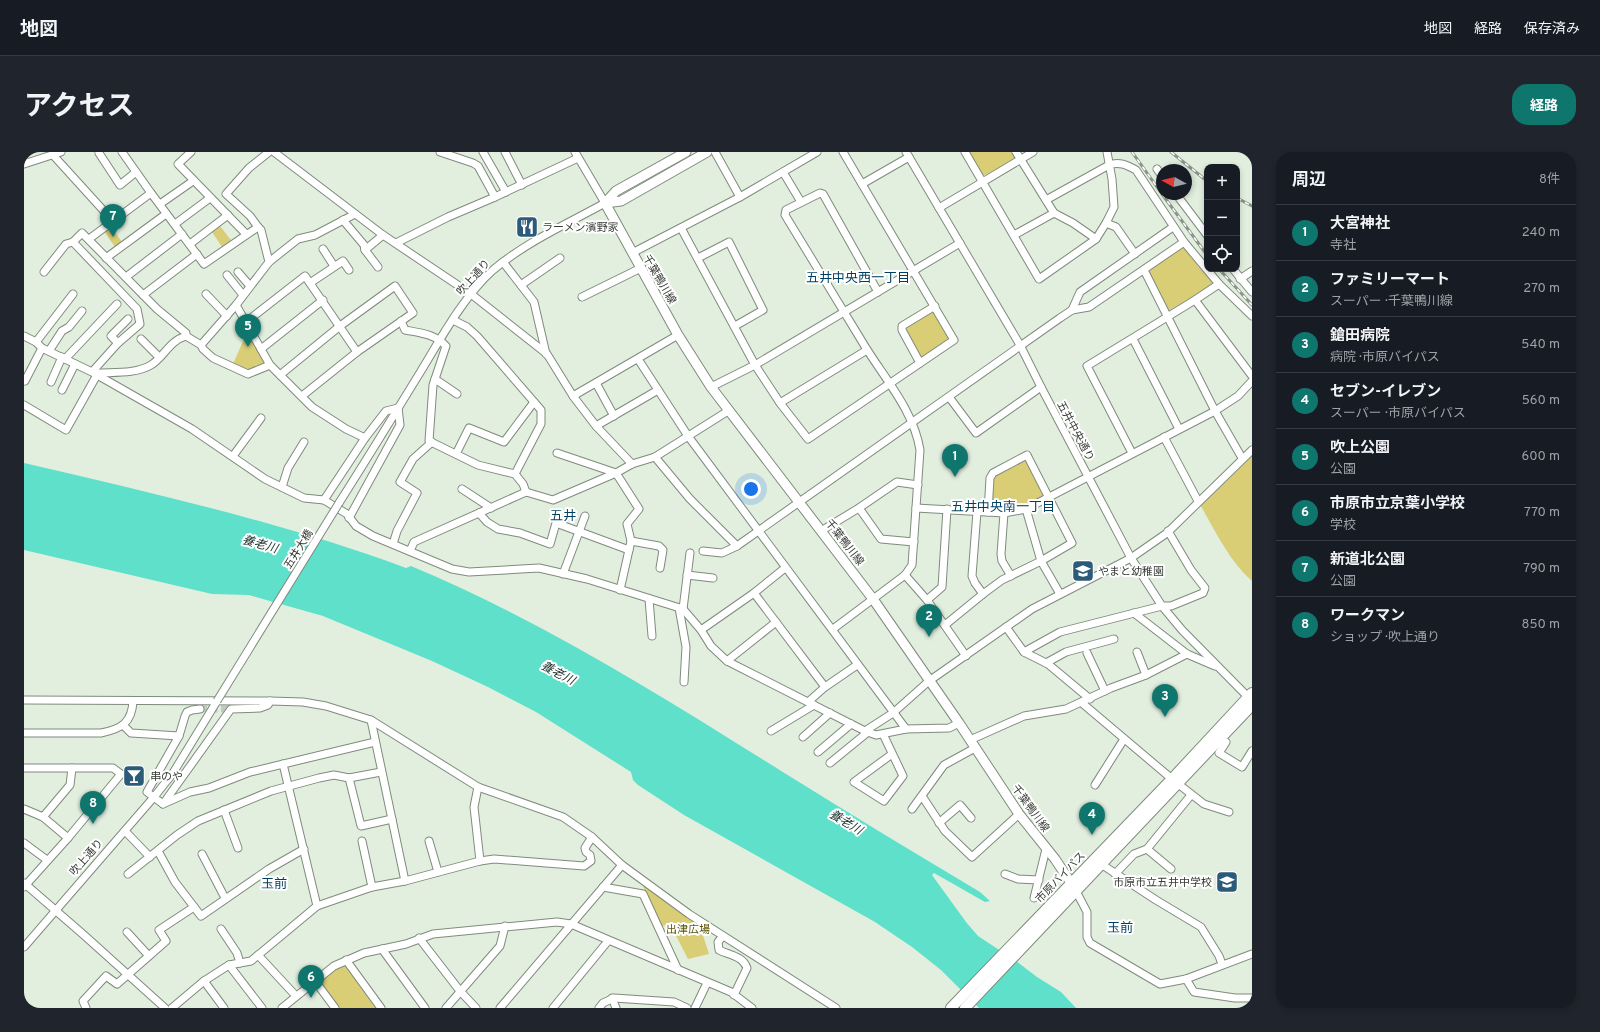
<!DOCTYPE html>
<html lang="ja">
<meta charset="utf-8">
<style>
:root{--surface:#171b24;--page:#20242c;--text:#f1f3f6;--muted:#9ea1a6;--line:#363941;--accent:#0f766e}
body{margin:0;font-family:Overpass,"Noto Sans JP",sans-serif;background:var(--page);color:var(--text)}
.controls{position:absolute;right:12px;top:12px;display:grid;overflow:hidden;border-radius:8px;box-shadow:0 2px 6px #0003}
.controls button{width:36px;height:36px;display:grid;place-items:center;padding:0;border:0;border-bottom:1px solid var(--line);background:var(--surface);color:var(--text);font:20px sans-serif}
.compass{position:absolute;left:1132px;top:12px;width:36px;height:36px;border-radius:50%;background:var(--surface);box-shadow:0 2px 6px #0003;rotate:278deg}
.you{position:absolute;left:727px;top:337px;width:14px;height:14px;margin:-10px;border:3px solid #fff;border-radius:50%;background:#1a73e8;box-shadow:0 0 0 6px #1a73e833}
.badge{display:grid;place-items:center;width:26px;height:26px;border-radius:50%;background:var(--accent);color:#fff;font-size:13px;font-weight:700}
.pin{position:absolute;translate:-50% -33px;filter:drop-shadow(0 1px 2px #0008)}
.pin::after{content:'';position:absolute;top:21px;width:14px;height:12px;background:inherit;clip-path:polygon(0 0,100% 0,50% 100%)}
.list{margin:0;padding:0;list-style:none}
h2{display:flex;justify-content:space-between;align-items:center;height:52px;margin:0;padding:0 16px;font-size:17px}
h2 small{font-size:13px;font-weight:400;color:var(--muted)}
.list li{display:grid;grid-template-columns:26px 1fr auto;gap:12px;align-items:center;box-sizing:border-box;height:56px;padding:0 16px;border-top:1px solid var(--line)}
.list b{display:block;font-size:15px;white-space:nowrap}
.list p{margin:0;font-size:13px;white-space:nowrap;color:var(--muted)}
.list em{font-size:13px;font-style:normal;color:var(--muted)}
.icon{flex:none;width:22px;height:22px;fill:none;stroke:currentColor;stroke-width:2;stroke-linecap:round;stroke-linejoin:round}
.map{position:relative;flex:none;width:1228px;height:856px;overflow:hidden;border-radius:16px}
header{display:flex;align-items:center;gap:24px;box-sizing:border-box;height:56px;padding:0 20px;background:var(--surface);border-bottom:1px solid var(--line)}
header strong{font-size:19px}
nav{display:flex;gap:22px;margin-inline-start:auto;font-size:14px}
.intro{display:flex;align-items:center;justify-content:space-between;box-sizing:border-box;height:96px;padding:0 24px}
h1{margin:0;font-size:28px}
.button{padding:10px 18px;border-radius:16px;background:var(--accent);color:#fff;font-size:14px;font-weight:700}
main{display:flex;gap:24px;padding:0 24px}
aside{flex:1;background:var(--surface);border-radius:16px;box-shadow:0 2px 6px #0003}
.map>svg:first-child{display:block}
.green{fill:#d9cd76}
.water{fill:#5ee0ca}
.lines{fill:none;stroke-linecap:round;stroke-linejoin:round}
.minor-tunnel{stroke:#c0cbbd;stroke-width:7;stroke-dasharray:7 3.5;stroke-linecap:butt}
.minor-casing{stroke:#7f8b7d;stroke-width:9}
.major-casing{stroke:#7f8b7d;stroke-width:11}
.highway-casing{stroke:#7f8b7d;stroke-width:12}
.minor{stroke:#fff;stroke-width:7}
.major{stroke:#fff;stroke-width:9}
.highway{stroke:#fff;stroke-width:10}
.rail-casing{stroke:#8b9489;stroke-width:3}
.rail{stroke:#fff;stroke-width:1.5;stroke-dasharray:4.5;stroke-linecap:butt}
.minor-bridge-casing{stroke:#7f8b7d;stroke-width:9;stroke-linecap:butt}
.minor-bridge{stroke:#fff;stroke-width:7}
.labels{text-anchor:middle;stroke-width:4;stroke-linejoin:round;paint-order:stroke}
.poi-label{font-size:11px;fill:#373c36;stroke:#fff;text-anchor:start}
.street-label{font-size:11px;fill:#373c36;stroke:#fff}
.park-label{font-size:11px;fill:#60570b;stroke:#fff}
.water-label{font-size:12px;font-style:italic;fill:#19302b;stroke:#fff}
.quarter-label{font-size:13px;fill:#003f5f;stroke:#fff}
</style>
<header>
<strong>地図</strong>
<nav><a>地図</a><a>経路</a><a>保存済み</a></nav>
</header>
<div class="intro"><h1>アクセス</h1><a class="button">経路</a></div>
<main>
<div class="map">
<svg width="1228" height="856" viewBox="0 0 1228 856">
<rect width="100%" height="100%" fill="#e2efdf"/>
<g class="green">
<path d="M944 0H989L991 3 990 8 961 23 957 22Z"/>
<path d="M196 74 207 88 198 95 188 80Z"/>
<path d="M87 75 98 90 91 95 80 79Z"/>
<path d="M1158 95H1160L1174 114 1189 129V133L1144 159 1124 118Z"/>
<path d="M909 158 926 185 925 188 899 205H895L881 179 882 174Z"/>
<path d="M223 180 241 210 240 212 227 218 209 212Z"/>
<path d="M1228 298V429C1204 408 1190 376 1174 349Z"/>
<path d="M1000 309 1004 311 1020 343C1003 351 989 358 970 357L967 354 969 328 971 324Z"/>
<path d="M616 726 674 768 685 802 664 807 646 772 635 775Z"/>
<path d="M322 808 357 856H311L291 829Z"/>
</g>
<path class="water" d="M0 311C128 341 258 370 382 416L387 414C519 469 641 546 762 622 826 662 891 701 956 740L966 749 961 750 910 721 908 723 942 770 954 784 992 809 1013 825 1037 840 1052 856H955L917 818 888 795 851 770 660 663 614 633 609 628 607 620 512 560 464 535 408 509 299 464 225 443 188 442 0 398Z"/>
<g class="lines">
<path class="minor-tunnel" d="M176 557H207"/>
<g class="minor-casing">
<g id="minor">
<path d="M98 0 127 41 180 112 234 75 237 78 245 110"/>
<path d="M167 0 154 12 222 82"/>
<path d="M250 0 359 83 447 142 523 202 549 244 572 274 608 312"/>
<path d="M416 0 449 11 454 14 471 45"/>
<path d="M459 0 482 40"/>
<path d="M481 0 498 33"/>
<path d="M691 0 716 45"/>
<path d="M882 0 996 193 1017 235 1107 406 1138 454 1158 478 1227 548"/>
<path d="M941 0 1015 127 1072 87 1082 71 1090 55 1088 27 1083 0"/>
<path d="M992 0 1030 61 1049 71 1072 87"/>
<path d="M75 1 96 33 112 20"/>
<path d="M29 3 89 69"/>
<path d="M0 12 37 0"/>
<path d="M1133 17 1138 24"/>
<path d="M759 20 777 50"/>
<path d="M838 32 885 5"/>
<path d="M1152 42 1183 83"/>
<path d="M1022 48 1085 13C1095 9 1103 13 1112 18L1160 90 1195 132 1228 164"/>
<path d="M136 52 169 29"/>
<path d="M915 56 1009 0"/>
<path d="M319 68 340 93 341 98 354 115"/>
<path d="M1082 71 1092 75 1111 102"/>
<path d="M151 72 186 46"/>
<path d="M234 75 226 64 202 42 225 16 245 0"/>
<path d="M657 76 731 213 756 251 784 287 930 188 819 0"/>
<path d="M990 83 1030 61"/>
<path d="M65 87 127 41"/>
<path d="M49 90 113 157 116 172 94 191"/>
<path d="M372 91 424 65 471 45 554 6"/>
<path d="M166 92 204 63"/>
<path d="M299 97 310 114"/>
<path d="M341 98 359 83"/>
<path d="M608 101 716 45 793 0"/>
<path d="M82 106 142 62"/>
<path d="M674 106 705 90 739 158 711 174"/>
<path d="M479 110 510 150 522 202"/>
<path d="M1209 117 1228 140"/>
<path d="M1120 118 1191 259 1218 306"/>
<path d="M20 120 42 92 49 90 58 81 133 157 162 181V184"/>
<path d="M214 120 226 134"/>
<path d="M203 123 219 143"/>
<path d="M102 125 158 82"/>
<path d="M1216 127 1228 119"/>
<path d="M286 131 319 109 325 118"/>
<path d="M497 133 536 106"/>
<path d="M182 142 203 164"/>
<path d="M119 143 173 102"/>
<path d="M558 145 617 116"/>
<path d="M1171 148 1228 224"/>
<path d="M212 153 246 213 288 255 322 277 341 286"/>
<path d="M1048 158 1056 140 1149 75"/>
<path d="M429 168 443 175 453 184 517 258V272L491 322"/>
<path d="M377 169 381 178C397 181 411 182 422 194L409 233 405 289 454 313 491 322 499 332 502 340"/>
<path d="M222 170 281 124 333 200"/>
<path d="M0 184 12 190 18 196 68 220 168 277 241 327 280 346 300 348 323 362 332 374 349 384 428 417 445 420 515 416 563 427 659 457 677 478 687 494 703 509 841 579 852 583 882 577 925 576 935 571"/>
<path d="M117 187 135 205"/>
<path d="M1109 187 1155 277"/>
<path d="M12 190 49 142"/>
<path d="M177 193 212 153 245 110 274 87 291 83 331 62"/>
<path d="M237 197 299 148"/>
<path d="M25 199 38 179 45 175 58 159"/>
<path d="M41 207 93 152"/>
<path d="M614 207 664 284 882 577"/>
<path d="M896 211 878 178V174L911 154"/>
<path d="M68 220 94 191 87 184 104 167"/>
<path d="M256 223 316 174 371 134 389 161 333 200 278 244"/>
<path d="M411 227 433 242"/>
<path d="M1 229 18 196"/>
<path d="M27 230 38 205"/>
<path d="M572 231 590 264"/>
<path d="M687 235 731 213 936 91"/>
<path d="M38 238 51 212"/>
<path d="M549 244 654 183"/>
<path d="M925 245 952 281 1017 235"/>
<path d="M756 251 843 198"/>
<path d="M0 253 42 278 74 221C90 220 112 222 127 213 140 205 145 189 162 184L177 193 179 197 189 206 224 222 246 213"/>
<path d="M572 274 634 238"/>
<path d="M1140 285 1174 349"/>
<path d="M533 301 592 321 615 357 603 372 607 389 596 438"/>
<path d="M1108 301 1063 214 1171 148 1195 132"/>
<path d="M432 302 445 276 480 290 510 250"/>
<path d="M209 304 237 266"/>
<path d="M631 305 666 347 713 394"/>
<path d="M258 335 264 316 280 290"/>
<path d="M438 337 467 356"/>
<path d="M300 348 341 286 362 259 374 256"/>
<path d="M315 351C343 307 370 263 397 219 417 186 440 144 469 118 502 90 543 72 581 51L551 0"/>
<path d="M835 356 857 387 890 390"/>
<path d="M892 356 980 361 1002 357 1191 259 1214 244 1228 229"/>
<path d="M1002 357 1017 409 1036 442"/>
<path d="M953 360 948 424 951 431 959 442"/>
<path d="M455 361 463 370 474 377 496 381 526 392 532 371 605 398"/>
<path d="M980 361 977 402 978 409 987 424"/>
<path d="M325 366 376 273 374 256"/>
<path d="M797 379 835 356 873 330 894 333"/>
<path d="M607 389 635 394 639 398 636 416"/>
<path d="M369 392 373 379 393 341 376 330 389 307 408 290"/>
<path d="M386 399 390 390 502 340 529 348 592 321 608 312 631 305 704 259"/>
<path d="M679 399 698 401 713 394 1036 166 1048 158 1065 155 1160 90"/>
<path d="M539 422 561 364"/>
<path d="M663 423 689 426"/>
<path d="M881 423 903 448 942 504"/>
<path d="M730 441 801 535"/>
<path d="M625 447 628 484"/>
<path d="M903 448 918 435 923 357"/>
<path d="M655 456 662 495 660 530"/>
<path d="M659 457 666 401"/>
<path d="M1110 461 1163 502 1191 514"/>
<path d="M921 473 959 442 978 428 1017 409 1048 391 1003 303 969 321 966 326 964 360"/>
<path d="M982 475 1000 500 1024 512 1066 547"/>
<path d="M809 477 881 423 888 413 896 298C890 260 862 228 842 196 815 152 788 107 761 63L762 58 796 41 799 42 854 140"/>
<path d="M677 478 730 441 761 416"/>
<path d="M1000 500 1036 480 1138 454H1147L1179 441 1181 436 1167 418 1144 379"/>
<path d="M1113 500 1122 523"/>
<path d="M1063 501 1081 539"/>
<path d="M703 509 752 470"/>
<path d="M1022 511 1042 500 1090 487"/>
<path d="M0 548 246 549 279 550 302 554 347 568 454 635 539 665 568 685 598 713 665 762 812 856"/>
<path d="M784 550 801 535 833 513"/>
<path d="M1058 551 1148 627"/>
<path d="M176 557 168 558 163 560 161 564 155 584 123 640 139 652 166 640 185 636 226 620 351 590"/>
<path d="M347 568 381 729"/>
<path d="M99 573 107 581 155 584"/>
<path d="M747 579 790 553"/>
<path d="M841 579 869 561 905 529 1008 457 1107 406 1143 381 1228 298"/>
<path d="M0 581H77C97 577 108 571 109 549"/>
<path d="M859 582 879 624 860 649 830 630 868 602"/>
<path d="M779 585 806 561"/>
<path d="M946 588 1000 564 1042 557 1087 536 1122 523 1163 502"/>
<path d="M1202 590 1195 601 1218 615 1228 599"/>
<path d="M794 600 827 572"/>
<path d="M806 611 844 580"/>
<path d="M259 612 293 754"/>
<path d="M0 616H89L97 622 44 686 0 735"/>
<path d="M325 626 337 674 368 667"/>
<path d="M1153 631 1180 652 1205 660"/>
<path d="M1071 633 1100 587"/>
<path d="M454 635 450 655 456 709"/>
<path d="M898 644 921 679 948 705 995 662"/>
<path d="M139 652 207 557 236 556 244 553 246 549"/>
<path d="M0 657 19 665 44 686"/>
<path d="M888 657 920 613 951 596"/>
<path d="M200 658 214 696"/>
<path d="M19 665 46 633 48 616"/>
<path d="M915 671 936 653 947 666"/>
<path d="M101 679 126 705"/>
<path d="M338 689 348 735"/>
<path d="M405 689 414 720"/>
<path d="M0 691 23 708"/>
<path d="M1123 697 1147 717"/>
<path d="M134 699 151 730 177 764 245 717 280 697"/>
<path d="M178 702 201 746"/>
<path d="M1077 712 1132 748 1177 775 1195 804 1198 812"/>
<path d="M104 722 153 683 174 669 247 639 295 626 310 623 325 626 357 620"/>
<path d="M981 722 994 727 1015 728"/>
<path d="M1091 722 1110 702 1123 697 1167 643"/>
<path d="M0 731 61 784 141 856"/>
<path d="M579 735 619 742 654 818"/>
<path d="M1052 739 1063 760V785L1066 791 1136 832 1162 827 1228 802"/>
<path d="M1010 746 1022 697"/>
<path d="M197 777 213 801 216 811"/>
<path d="M103 780 125 804"/>
<path d="M699 784 694 790 695 798C705 803 719 804 723 816L710 843"/>
<path d="M395 786 436 839 452 856"/>
<path d="M0 795 130 645 149 621 193 549"/>
<path d="M358 797 401 856"/>
<path d="M234 803 272 844"/>
<path d="M322 808 357 856"/>
<path d="M205 813 238 856"/>
<path d="M1162 827 1170 840 1211 846H1228"/>
<path d="M180 829 200 856"/>
<path d="M291 829 311 856"/>
<path d="M588 846 592 856"/>
<path d="M62 856 59 849 82 824 93 832 142 789 135 778 170 755"/>
<path d="M148 856 180 829 205 813 227 809 293 754 348 735 381 729 456 709 470 707 560 714 567 709 566 703 562 700 561 696 568 685"/>
<path d="M258 856 310 814 340 801 382 792 409 782 533 770 547 772 707 840 728 856"/>
<path d="M422 856 476 794 481 774"/>
<path d="M476 856 598 713"/>
<path d="M529 856 584 789"/>
<path d="M575 856 579 851 590 846 650 850 663 856"/>
<path d="M671 856 683 831"/>
</g>
</g>
<g class="major-casing">
<g id="major">
<path d="M581 51 654 183 687 235 849 447 935 571 995 662 1031 707 1051 737"/>
<path d="M581 51 597 49 683 0"/>
<path d="M581 51 592 39 662 0"/>
</g>
</g>
<g class="highway-casing">
<g id="highway">
<path d="M927 856 1148 627 1228 541"/>
<path d="M941 856 1228 553"/>
</g>
</g>
<use href="#minor" class="minor"/>
<use href="#major" class="major"/>
<use href="#highway" class="highway"/>
<g class="rail-casing">
<g id="rail">
<path d="M1108 0 1138 42"/>
<path d="M1147 0 1183 29"/>
<path d="M1138 42 1183 103"/>
<path d="M1213 46 1228 54"/>
<path d="M1195 117 1228 153"/>
</g>
</g>
<use href="#rail" class="rail"/>
<g class="minor-bridge-casing">
<path id="minor-bridge" d="M193 549 315 351"/>
</g>
<use href="#minor-bridge" class="minor-bridge"/>
</g>
<defs>
<g id="restaurant-square" transform="scale(1.15)"><rect x="-9" y="-9" width="18" height="18" rx="4" fill="#2c5b7a" stroke="#fff"/><path d="M-5-6h1v4h1v-4h1v4h1v-4h1v5L-1.5 .5V6h-2V.5L-5-1ZM5-6V6H3V1.5H1.5Q1.5-4 5-6Z" fill="#fff"/></g>
<g id="school-square" transform="scale(1.15)"><rect x="-9" y="-9" width="18" height="18" rx="4" fill="#2c5b7a" stroke="#fff"/><path d="M0-5L7-2L0 1L-7-2ZM-4 1L0 2.5L4 1V4Q0 6-4 4Z" fill="#fff"/></g>
<g id="bar-square" transform="scale(1.15)"><rect x="-9" y="-9" width="18" height="18" rx="4" fill="#2c5b7a" stroke="#fff"/><path d="M-6-5H6L.8 .8V4.5H3.5V6h-7V4.5H-.8V.8Z" fill="#fff"/></g>
</defs>
<g fill-rule="evenodd">
<use href="#restaurant-square" x="503" y="75"/>
<use href="#school-square" x="1059" y="419"/>
<use href="#bar-square" x="110" y="624"/>
<use href="#school-square" x="1203" y="730"/>
</g>
<g class="labels">
<g class="poi-label">
<text x="518" y="79">ラーメン濱野家</text>
<text x="1074" y="423">やまと幼稚園</text>
<text x="126" y="628">串のや</text>
<text x="1188" y="734" text-anchor="end">市原市立五井中学校</text>
</g>
<g class="street-label">
<text transform="translate(449 125) rotate(-48)" y="4">吹上通り</text>
<text transform="translate(636 127) rotate(60)" y="4">千葉鴨川線</text>
<text transform="translate(1052 279) rotate(62)" y="4">五井中央通り</text>
<text transform="translate(821 390) rotate(52)" y="4">千葉鴨川線</text>
<text transform="translate(274 397) rotate(-58)" y="4">五井大橋</text>
<text transform="translate(1007 656) rotate(54)" y="4">千葉鴨川線</text>
<text transform="translate(62 705) rotate(-49)" y="4">吹上通り</text>
<text transform="translate(1036 725) rotate(-46)" y="4">市原バイパス</text>
</g>
<g class="park-label">
<text x="664" y="781">出津広場</text>
</g>
<g class="water-label">
<text transform="translate(236 392) rotate(16)" y="4">養老川</text>
<text transform="translate(534 521) rotate(28)" y="4">養老川</text>
<text transform="translate(822 670) rotate(31)" y="4">養老川</text>
</g>
<g class="quarter-label">
<text x="834" y="130">五井中央西一丁目</text>
<text x="979" y="359">五井中央南一丁目</text>
<text x="539" y="368">五井</text>
<text x="250" y="736">玉前</text>
<text x="1096" y="780">玉前</text>
</g>
</g>
</svg>
<div class="controls">
<button>+</button>
<button>−</button>
<button><svg class="icon" aria-label="locate" viewBox="0 0 24 24"><circle cx="12" cy="12" r="6"/><path d="M12 2v4M12 18v4M2 12h4M18 12h4"/></svg></button>
</div>
<svg class="compass" viewBox="-18 -18 36 36"><path d="M0-13l5 13h-10z" fill="#e53935"/><path d="M0 13l5-13h-10z" fill="#9ea1a6"/></svg>
<div class="you"></div>
<div class="pin badge" style="left:931px;top:325px">1</div>
<div class="pin badge" style="left:905px;top:485px">2</div>
<div class="pin badge" style="left:1141px;top:565px">3</div>
<div class="pin badge" style="left:1068px;top:683px">4</div>
<div class="pin badge" style="left:224px;top:195px">5</div>
<div class="pin badge" style="left:287px;top:846px">6</div>
<div class="pin badge" style="left:89px;top:85px">7</div>
<div class="pin badge" style="left:69px;top:672px">8</div>
</div>
<aside>
<h2>周辺<small>8件</small></h2>
<ul class="list">
<li><span class="badge">1</span><div><b>大宮神社</b><p>寺社</p></div><em>240 m</em></li>
<li><span class="badge">2</span><div><b>ファミリーマート</b><p>スーパー · 千葉鴨川線</p></div><em>270 m</em></li>
<li><span class="badge">3</span><div><b>鎗田病院</b><p>病院 · 市原バイパス</p></div><em>540 m</em></li>
<li><span class="badge">4</span><div><b>セブン-イレブン</b><p>スーパー · 市原バイパス</p></div><em>560 m</em></li>
<li><span class="badge">5</span><div><b>吹上公園</b><p>公園</p></div><em>600 m</em></li>
<li><span class="badge">6</span><div><b>市原市立京葉小学校</b><p>学校</p></div><em>770 m</em></li>
<li><span class="badge">7</span><div><b>新道北公園</b><p>公園</p></div><em>790 m</em></li>
<li><span class="badge">8</span><div><b>ワークマン</b><p>ショップ · 吹上通り</p></div><em>850 m</em></li>
</ul>
</aside>
</main>
